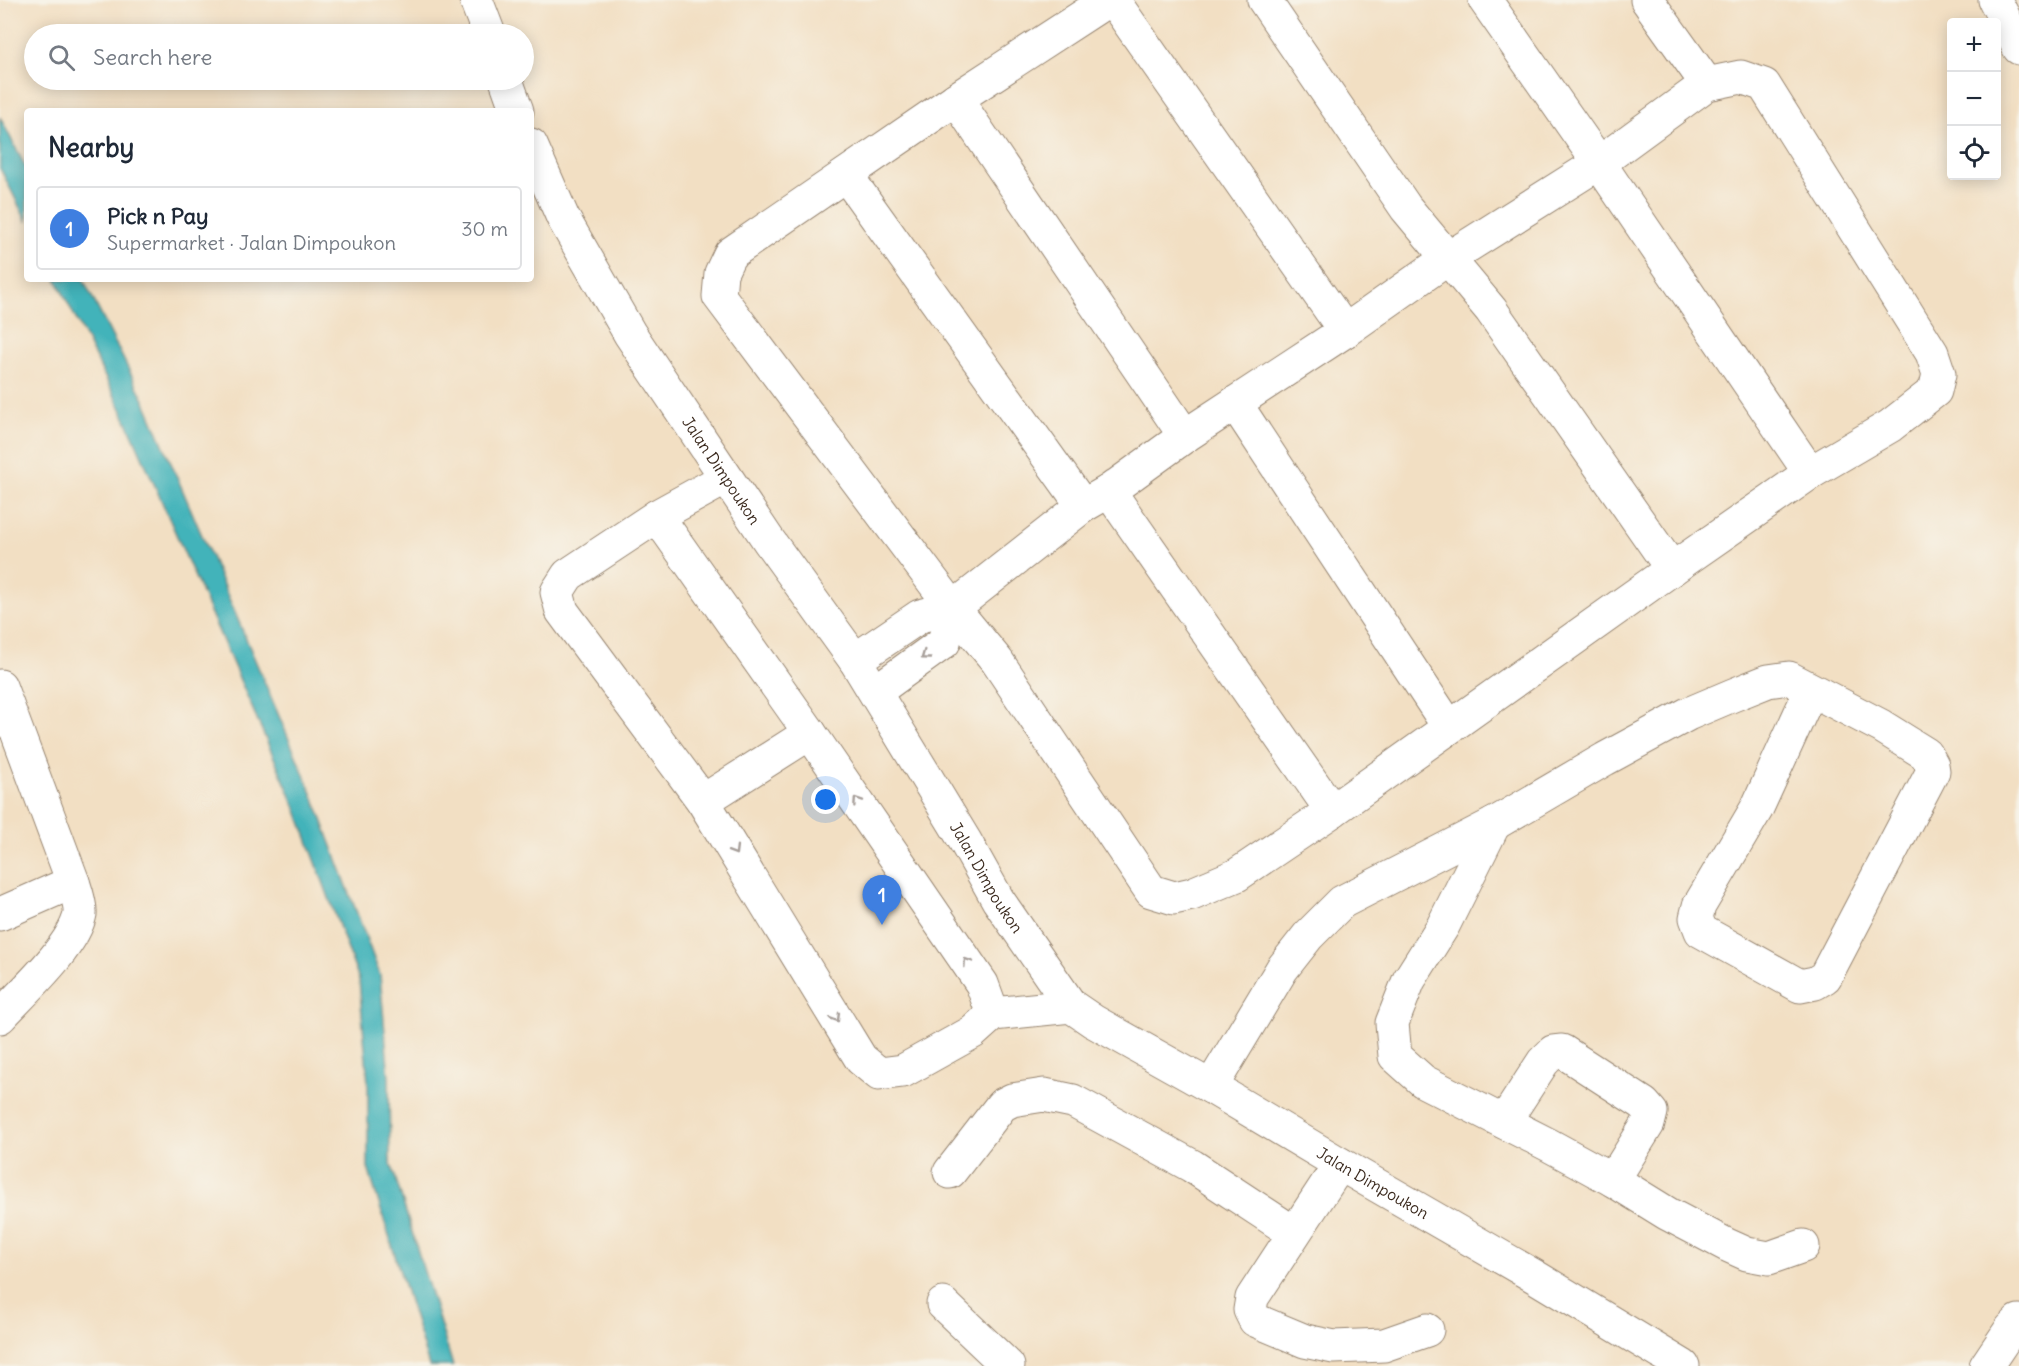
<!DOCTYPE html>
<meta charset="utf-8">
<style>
:root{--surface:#fff;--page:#f6f6f7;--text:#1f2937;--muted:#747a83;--line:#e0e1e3;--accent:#1f6fb2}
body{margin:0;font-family:Delius,sans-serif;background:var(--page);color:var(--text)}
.controls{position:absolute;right:18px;top:18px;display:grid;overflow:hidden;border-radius:6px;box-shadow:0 3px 15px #0003}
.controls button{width:54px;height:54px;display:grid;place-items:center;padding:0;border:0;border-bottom:2px solid var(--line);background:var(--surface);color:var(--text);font:30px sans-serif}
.you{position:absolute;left:826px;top:800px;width:21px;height:21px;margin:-15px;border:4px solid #fff;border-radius:50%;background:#1a73e8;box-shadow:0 0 0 9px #1a73e833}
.badge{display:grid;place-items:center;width:39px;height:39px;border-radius:50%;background:var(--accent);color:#fff;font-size:20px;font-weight:700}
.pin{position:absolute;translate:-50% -50px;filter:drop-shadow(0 2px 3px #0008)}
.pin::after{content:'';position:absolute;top:32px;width:21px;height:18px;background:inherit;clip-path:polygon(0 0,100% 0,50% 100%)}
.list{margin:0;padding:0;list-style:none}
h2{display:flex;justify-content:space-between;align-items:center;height:78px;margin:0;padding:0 24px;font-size:26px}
h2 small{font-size:20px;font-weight:400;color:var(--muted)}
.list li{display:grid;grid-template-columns:39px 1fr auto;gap:18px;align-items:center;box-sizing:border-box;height:84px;margin:0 12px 12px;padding:0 12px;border:2px solid var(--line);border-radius:6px}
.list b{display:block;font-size:22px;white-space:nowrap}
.list p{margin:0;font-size:20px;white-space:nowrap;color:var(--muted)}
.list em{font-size:20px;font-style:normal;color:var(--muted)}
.icon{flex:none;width:33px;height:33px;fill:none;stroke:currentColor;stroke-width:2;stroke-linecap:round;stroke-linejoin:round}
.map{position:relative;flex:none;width:2019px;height:1366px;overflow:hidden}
.search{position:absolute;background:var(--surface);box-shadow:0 3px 15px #0003;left:24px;top:24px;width:510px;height:66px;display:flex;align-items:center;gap:15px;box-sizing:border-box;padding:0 21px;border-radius:33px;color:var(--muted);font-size:22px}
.panel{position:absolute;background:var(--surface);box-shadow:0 3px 15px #0003;left:24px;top:108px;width:510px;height:174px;border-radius:6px}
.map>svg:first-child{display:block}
.water{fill:#43b3ba;stroke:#3f6e6c;stroke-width:1.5}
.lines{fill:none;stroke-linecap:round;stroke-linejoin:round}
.minor-casing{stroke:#968470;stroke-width:35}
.minor{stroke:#fff;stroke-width:33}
.oneway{stroke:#a79f9a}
.labels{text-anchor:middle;stroke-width:4.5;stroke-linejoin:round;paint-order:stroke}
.street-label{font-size:16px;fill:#3b2a1e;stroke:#f7f3e8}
</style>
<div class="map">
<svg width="2019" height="1366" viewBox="0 0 2019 1366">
<rect width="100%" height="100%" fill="#f7f3e8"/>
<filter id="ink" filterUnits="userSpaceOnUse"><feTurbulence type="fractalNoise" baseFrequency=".0167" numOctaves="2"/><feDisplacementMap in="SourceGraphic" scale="12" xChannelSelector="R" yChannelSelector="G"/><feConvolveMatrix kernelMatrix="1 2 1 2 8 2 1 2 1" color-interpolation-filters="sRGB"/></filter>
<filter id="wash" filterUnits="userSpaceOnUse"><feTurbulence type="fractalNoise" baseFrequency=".008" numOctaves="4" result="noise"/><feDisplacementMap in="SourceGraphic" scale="24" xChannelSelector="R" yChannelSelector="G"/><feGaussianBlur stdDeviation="1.35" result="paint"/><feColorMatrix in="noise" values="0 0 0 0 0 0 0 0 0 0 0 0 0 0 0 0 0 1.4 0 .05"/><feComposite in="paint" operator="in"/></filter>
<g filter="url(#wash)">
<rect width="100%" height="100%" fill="#f2dfc3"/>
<g class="water">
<path d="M0 117 27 170V222L0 168Z"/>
<path d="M56 279H83L145 402 314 798 380 975 389 1078 390 1160 453 1366H429L368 1168V1083L359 980 296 808 123 413Z"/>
</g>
</g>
<g filter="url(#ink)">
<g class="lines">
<g class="minor-casing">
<g id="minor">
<path d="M476 0 489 34"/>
<path d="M1113 0 1345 331"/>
<path d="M1264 0 1406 208 1491 310 1672 569"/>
<path d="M1485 0 1599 163 1810 473"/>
<path d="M1647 0 1707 84"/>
<path d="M1995 0 2019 48"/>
<path d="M506 80 517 111"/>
<path d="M956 99 1185 436"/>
<path id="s1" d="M531 145 563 218 630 334 769 541 855 660 965 841 998 900 1071 1006 1093 1021 1211 1087 1340 1164 1534 1276 1683 1366"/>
<path d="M846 175 1083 506"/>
<path d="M1235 403 1449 727"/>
<path d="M726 478 657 516 568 575 557 592 562 611 703 801 861 1059 879 1074 903 1071 973 1032 993 1014 1071 1006"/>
<path d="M1109 491 1332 811"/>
<path d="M657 516 810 733 982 984 993 1014"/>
<path d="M855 660 920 616 953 608 1083 506 1109 491 1185 436 1345 331 1447 259 1599 163 1707 84 1741 77 1764 85 1932 353 1939 374 1935 391 1890 426 1810 473 1672 569 1332 811 1237 875 1192 894 1174 898 1151 891 997 661 953 608 719 296 721 273 730 254 956 99 1108 0"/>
<path d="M0 686 73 882C76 891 81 905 80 914 74 946 23 992 0 1017"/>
<path d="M875 692 944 642 953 608"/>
<path d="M703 801 810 733"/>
<path d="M1494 824 1443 926 1409 980 1392 1023 1395 1056 1423 1081 1549 1145 1613 1180 1668 1214 1727 1245 1747 1254 1769 1258 1803 1246"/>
<path d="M0 914 73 882"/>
<path d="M1211 1087 1282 969 1308 936 1342 902 1494 824 1605 759 1688 714 1733 695 1768 681 1789 678 1881 726 1926 754 1932 765 1933 771 1825 977 1815 983 1800 986 1701 931 1696 918 1699 906 1757 808 1811 690"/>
<path d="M1504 1122 1543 1062 1553 1052 1562 1051 1644 1104 1651 1112 1648 1124 1613 1180"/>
<path d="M1340 1164 1252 1298 1250 1310 1255 1320 1305 1341 1334 1347 1384 1345 1427 1330"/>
<path d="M950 1172 1002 1105 1012 1100 1044 1095 1073 1101 1192 1166 1294 1233"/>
<path d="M943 1304 1008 1366"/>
<path d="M1986 1366 2011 1329 2019 1321"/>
</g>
</g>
<use href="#minor" class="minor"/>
</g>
<defs><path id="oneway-chevron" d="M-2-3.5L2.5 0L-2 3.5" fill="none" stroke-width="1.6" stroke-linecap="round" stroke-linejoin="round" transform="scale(1.5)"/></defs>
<g class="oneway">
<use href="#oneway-chevron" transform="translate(925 656) rotate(144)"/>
<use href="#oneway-chevron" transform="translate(857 801) rotate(-124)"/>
<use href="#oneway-chevron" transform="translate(734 851) rotate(59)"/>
<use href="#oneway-chevron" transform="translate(967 962) rotate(-124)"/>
<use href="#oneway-chevron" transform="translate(836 1018) rotate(59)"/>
</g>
</g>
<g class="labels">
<g class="street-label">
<text dy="6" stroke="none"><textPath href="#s1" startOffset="378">Jalan Dimpoukon</textPath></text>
<text dy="6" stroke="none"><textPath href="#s1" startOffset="864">Jalan Dimpoukon</textPath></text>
<text dy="6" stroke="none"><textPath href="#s1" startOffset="1368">Jalan Dimpoukon</textPath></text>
</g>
</g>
</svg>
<div class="controls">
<button>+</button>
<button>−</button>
<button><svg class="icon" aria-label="locate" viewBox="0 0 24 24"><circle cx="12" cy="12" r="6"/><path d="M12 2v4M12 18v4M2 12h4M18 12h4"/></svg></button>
</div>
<div class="you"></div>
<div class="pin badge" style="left:882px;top:925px;background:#3f7fe0">1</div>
<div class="search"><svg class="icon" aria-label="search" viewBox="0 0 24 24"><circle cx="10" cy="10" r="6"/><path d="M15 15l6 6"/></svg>Search here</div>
<section class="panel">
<h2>Nearby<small></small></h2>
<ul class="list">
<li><span class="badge" style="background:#3f7fe0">1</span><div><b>Pick n Pay</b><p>Supermarket · Jalan Dimpoukon</p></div><em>30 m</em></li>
</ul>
</section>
</div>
